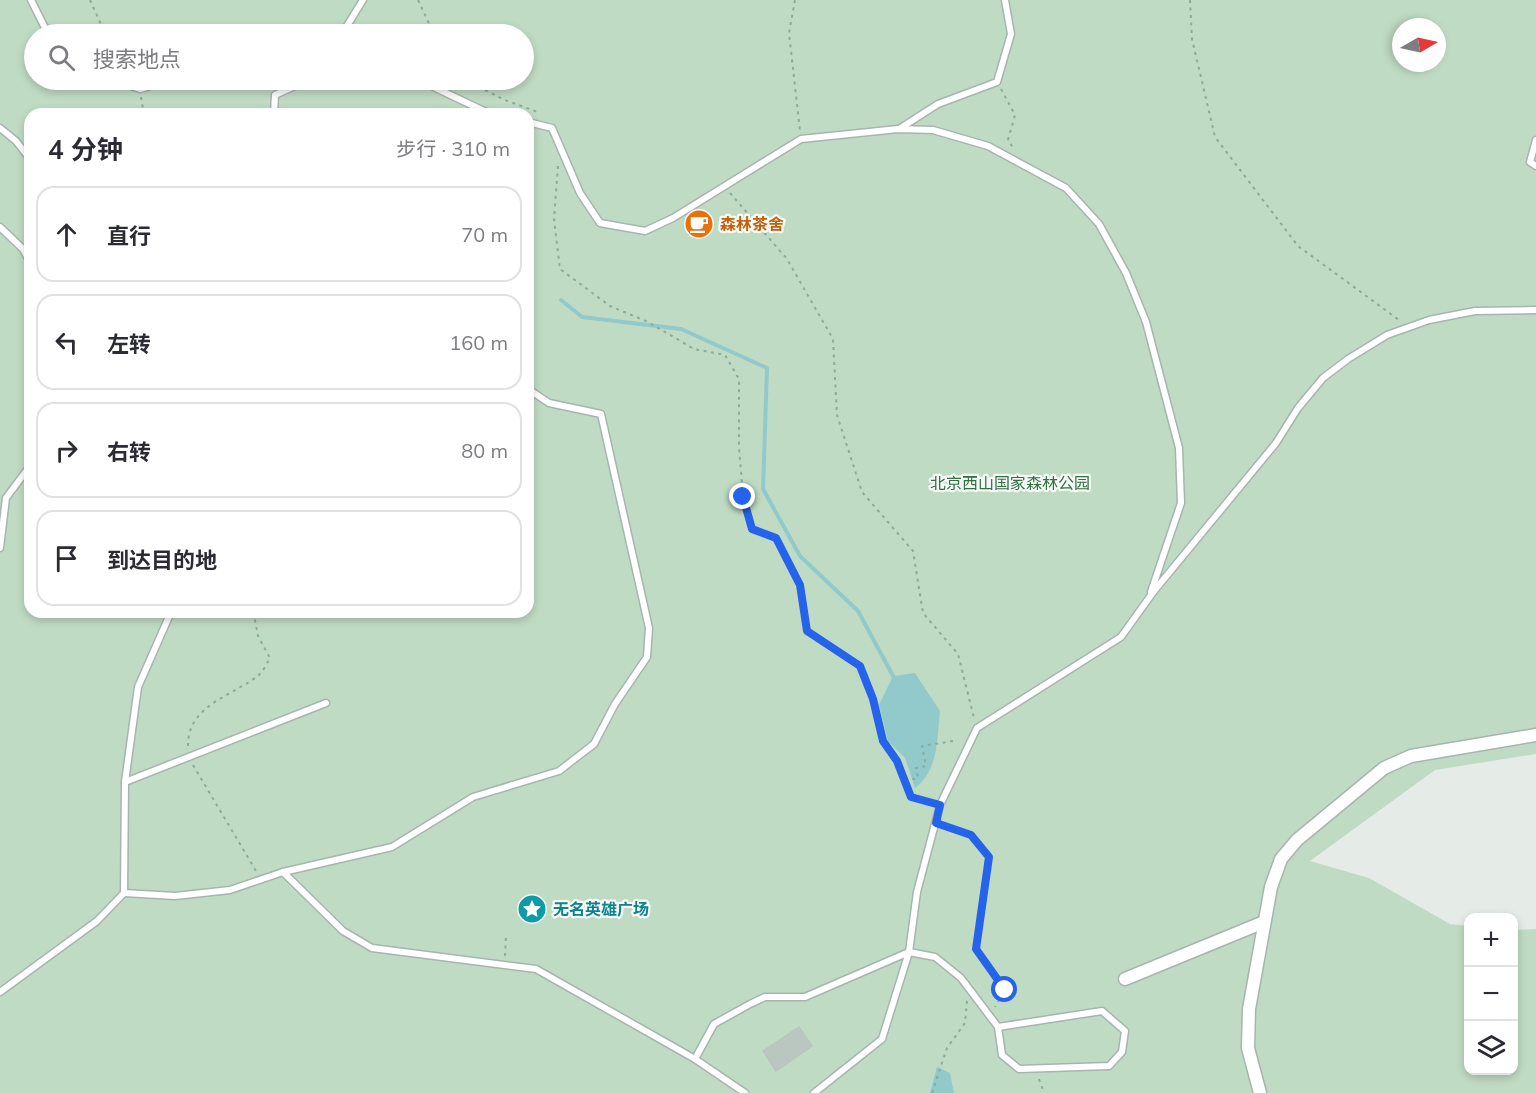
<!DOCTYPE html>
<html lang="zh">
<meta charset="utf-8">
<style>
:root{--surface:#fff;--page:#f7f7f7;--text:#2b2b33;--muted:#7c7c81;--line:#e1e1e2}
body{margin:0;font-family:Mulish,"Noto Sans SC",sans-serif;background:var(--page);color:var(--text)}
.controls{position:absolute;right:18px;bottom:18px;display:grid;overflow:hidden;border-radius:12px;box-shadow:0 3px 9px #0003}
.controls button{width:54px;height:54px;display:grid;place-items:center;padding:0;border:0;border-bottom:2px solid var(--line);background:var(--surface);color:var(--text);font:30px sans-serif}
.compass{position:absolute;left:1392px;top:18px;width:54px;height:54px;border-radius:50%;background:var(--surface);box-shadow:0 3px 9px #0003;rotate:81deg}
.stop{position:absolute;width:18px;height:18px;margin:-14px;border:4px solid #2563eb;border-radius:50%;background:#fff}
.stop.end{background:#2563eb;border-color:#fff;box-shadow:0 2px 6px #0008}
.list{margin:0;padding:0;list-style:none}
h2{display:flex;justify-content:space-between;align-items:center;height:78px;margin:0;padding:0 24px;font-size:26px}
h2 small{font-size:20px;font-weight:400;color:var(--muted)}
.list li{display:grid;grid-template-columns:39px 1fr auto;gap:18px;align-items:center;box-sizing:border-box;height:96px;margin:0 12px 12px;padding:0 12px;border:2px solid var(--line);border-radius:18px}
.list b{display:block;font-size:22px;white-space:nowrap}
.list em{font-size:20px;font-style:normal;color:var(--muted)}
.icon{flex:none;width:33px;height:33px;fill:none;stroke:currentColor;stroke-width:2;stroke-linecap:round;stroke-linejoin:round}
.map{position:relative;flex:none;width:1536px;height:1093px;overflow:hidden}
.search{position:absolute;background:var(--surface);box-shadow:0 3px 9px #0003;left:24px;top:24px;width:510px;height:66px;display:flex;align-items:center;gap:15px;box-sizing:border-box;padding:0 21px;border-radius:33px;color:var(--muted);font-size:22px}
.panel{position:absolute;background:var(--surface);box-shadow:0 3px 9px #0003;left:24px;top:108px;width:510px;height:510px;border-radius:18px}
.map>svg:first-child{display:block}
.green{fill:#c0dbc4;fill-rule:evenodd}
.water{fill:#92cacc}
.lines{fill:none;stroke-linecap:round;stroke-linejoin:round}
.stream{stroke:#92cacc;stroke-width:4}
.building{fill:#bac7c1;stroke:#b8c5be;stroke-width:1.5}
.lane-casing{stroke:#a8b4ae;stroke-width:9}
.street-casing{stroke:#a8b4ae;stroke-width:15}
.path{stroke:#88ad9d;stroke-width:2;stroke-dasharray:3 4.5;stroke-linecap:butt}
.lane{stroke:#fff;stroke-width:6}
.street{stroke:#fff;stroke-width:12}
.route{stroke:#2563eb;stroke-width:8}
.labels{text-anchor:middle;stroke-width:4.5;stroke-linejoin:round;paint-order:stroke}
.food-label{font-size:16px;font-weight:bold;fill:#c56008;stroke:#f5f9f6;text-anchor:start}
.park-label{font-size:16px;fill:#346f43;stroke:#f5f9f6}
.culture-label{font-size:16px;font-weight:bold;fill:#0d838f;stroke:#f5f9f6;text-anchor:start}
</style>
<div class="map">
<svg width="1536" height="1093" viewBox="0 0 1536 1093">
<rect width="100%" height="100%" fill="#e5ece8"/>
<path class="green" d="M0 0H1536V754L1435 770 1310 861 1369 878 1450 924 1468 926V1070H1514V930L1536 929V1093H0ZM1401 27H1437V63H1401ZM34 34H524V80H34ZM30 114H528V612H30Z"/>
<g class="water">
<path d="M915 673 940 711C937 738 939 770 915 788L905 758 888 741 879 705 893 676Z"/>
<path d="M937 1067 950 1073 954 1093H930Z"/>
</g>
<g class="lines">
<path class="stream" d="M561 300 582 317 681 329 767 368 763 489 800 556 858 611 893 676"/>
</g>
<path class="building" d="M799 1027 812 1046 776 1071 763 1051Z"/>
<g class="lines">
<g class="lane-casing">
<g id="lane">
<path d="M31 0 48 34"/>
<path d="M342 34 363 0"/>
<path d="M113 80 140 89 171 80"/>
<path d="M419 80 484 111V114"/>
<path d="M484 111 495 114"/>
<path d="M274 114 275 95 308 80"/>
<path d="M528 122 552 128 580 193 600 223 645 231 673 218 801 139 898 129 933 130 988 146 1066 188 1099 224 1126 273 1146 322 1179 448 1181 503 1151 592"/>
<path d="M0 128 16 141 30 159"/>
<path d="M899 129 938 104 997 82 1011 34 1005 0"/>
<path d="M1536 140 1530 162 1536 166"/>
<path d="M0 227 23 249 30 262"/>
<path d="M0 548 6 498 30 466"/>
<path d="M125 782 326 703"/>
<path d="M283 872 343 931 372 948 536 969 695 1059"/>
<path d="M124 893 175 896 230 890 283 872 392 847 473 797 559 771 594 744 615 704 647 657 649 628 601 414 549 403 528 389"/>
<path d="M0 992 97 921 124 893 125 782 138 687 171 612"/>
<path d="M745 1093 695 1059 714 1024 750 1004 765 997H805L909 952 917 892 940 805 977 728 1121 637 1154 591 1276 443 1298 408 1323 378 1348 359 1387 335 1429 320 1475 311 1536 310"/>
<path d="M814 1093 882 1039 909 952 935 957 961 978 998 1027 1002 1055 1019 1069 1109 1066 1122 1052 1125 1031 1102 1011 998 1027"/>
</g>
</g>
<g class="street-casing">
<g id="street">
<path d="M1125 979 1264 922"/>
<path d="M1260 1093 1248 1048 1249 1009 1271 887 1281 859 1297 840 1384 768 1411 756 1536 735"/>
</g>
</g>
<g class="path">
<path d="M90 0 104 31 108 34"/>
<path d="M418 0 434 34"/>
<path d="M795 0 789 33 800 131"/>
<path d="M1190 0 1192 39 1215 137 1298 246 1399 320"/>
<path d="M465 80 505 100 535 111 539 115"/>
<path d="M1001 89 1015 115 1008 140 1014 149"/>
<path d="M141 97 144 114"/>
<path d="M558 166 554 219 560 269 610 306 648 322 694 349 725 355 739 379V447L743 497 752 529 776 538 800 585 807 631 860 666 873 699 883 741 897 761 911 797 932 802"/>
<path d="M730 193 787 259 833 339 837 415 862 492 913 551 923 613 958 654 974 718"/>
<path d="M188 746C187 704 236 695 260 674 264 670 267 663 270 658L258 636 254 615 257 612"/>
<path d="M193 765 256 871"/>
<path d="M905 781 918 778 916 768 926 766 922 746 953 741"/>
<path d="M945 826 971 835 989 857 976 949 1005 990 995 1007"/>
<path d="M505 956 506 935"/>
<path d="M1039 1079 1044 1093"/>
<path d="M932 1093 947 1048 965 1023 967 1000"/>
</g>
<use href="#lane" class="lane"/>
<use href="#street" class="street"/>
</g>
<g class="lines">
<path class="route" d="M743 497 752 529 776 538 800 585 807 631 860 666 873 699 883 741 897 761 911 797 940 805 936 823 971 835 989 857 976 949 1005 990"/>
</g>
<defs>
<g id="cafe-disc" transform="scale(1.5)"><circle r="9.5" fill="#e8710a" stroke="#f5f9f6"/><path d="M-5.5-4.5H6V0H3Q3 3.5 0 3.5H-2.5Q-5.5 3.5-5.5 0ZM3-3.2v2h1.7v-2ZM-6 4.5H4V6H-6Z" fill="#fff"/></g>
<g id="sight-disc" transform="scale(1.5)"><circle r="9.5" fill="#0f9aa8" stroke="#f5f9f6"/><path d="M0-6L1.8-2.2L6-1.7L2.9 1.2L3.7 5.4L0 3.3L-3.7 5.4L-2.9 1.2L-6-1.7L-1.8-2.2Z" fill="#fff"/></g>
</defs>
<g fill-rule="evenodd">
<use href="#cafe-disc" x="699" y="224"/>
<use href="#sight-disc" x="532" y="909"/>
</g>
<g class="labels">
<g class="food-label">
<text x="720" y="230">森林茶舍</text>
</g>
<g class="park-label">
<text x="1010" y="489">北京西山国家森林公园</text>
</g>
<g class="culture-label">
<text x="553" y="915">无名英雄广场</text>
</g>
</g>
</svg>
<div class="controls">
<button>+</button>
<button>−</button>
<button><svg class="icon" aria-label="layers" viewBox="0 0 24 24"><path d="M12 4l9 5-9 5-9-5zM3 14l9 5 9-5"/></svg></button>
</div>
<svg class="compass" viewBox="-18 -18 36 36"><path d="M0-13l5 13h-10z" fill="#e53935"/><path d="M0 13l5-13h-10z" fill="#7c7c81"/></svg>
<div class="stop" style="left:1005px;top:990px"></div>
<div class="stop end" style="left:743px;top:497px"></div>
<div class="search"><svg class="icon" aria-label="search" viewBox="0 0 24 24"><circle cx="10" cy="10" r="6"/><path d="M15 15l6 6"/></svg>搜索地点</div>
<section class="panel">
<h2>4 分钟<small>步行 · 310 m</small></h2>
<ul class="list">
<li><svg class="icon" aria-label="ahead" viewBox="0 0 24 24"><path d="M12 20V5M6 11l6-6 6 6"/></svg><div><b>直行</b></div><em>70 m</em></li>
<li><svg class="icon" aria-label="left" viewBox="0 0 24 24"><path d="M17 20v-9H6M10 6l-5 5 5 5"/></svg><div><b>左转</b></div><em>160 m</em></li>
<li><svg class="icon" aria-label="right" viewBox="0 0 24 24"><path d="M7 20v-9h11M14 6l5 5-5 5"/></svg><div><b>右转</b></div><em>80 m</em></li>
<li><svg class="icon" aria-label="arrive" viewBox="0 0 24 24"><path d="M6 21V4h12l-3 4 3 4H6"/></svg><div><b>到达目的地</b></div></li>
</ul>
</section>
</div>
